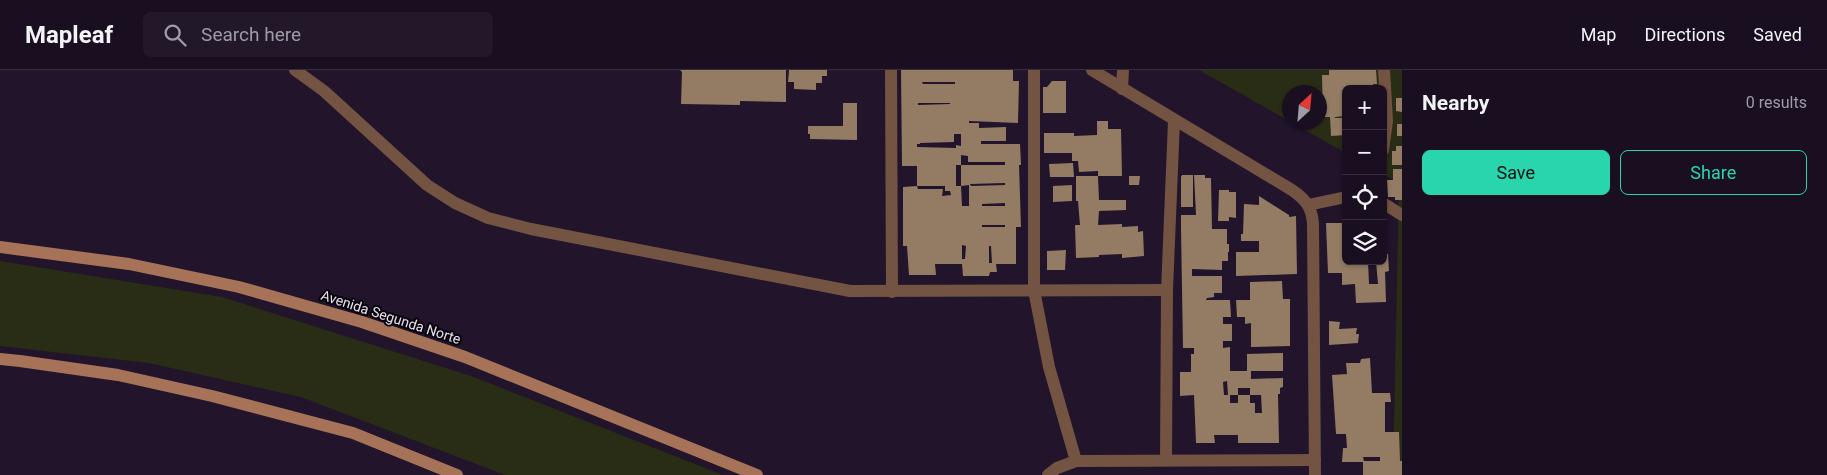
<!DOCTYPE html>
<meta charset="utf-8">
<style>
:root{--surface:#190f20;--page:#221829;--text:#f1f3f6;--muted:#9f9ca5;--line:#372f3e;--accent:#28d5ad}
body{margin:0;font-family:Roboto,sans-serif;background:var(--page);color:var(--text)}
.controls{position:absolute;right:15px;top:15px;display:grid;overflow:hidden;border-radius:8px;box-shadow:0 1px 4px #0004}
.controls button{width:45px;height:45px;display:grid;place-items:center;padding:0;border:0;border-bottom:1px solid var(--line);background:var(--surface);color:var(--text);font:25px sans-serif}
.compass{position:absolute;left:1282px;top:15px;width:45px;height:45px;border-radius:50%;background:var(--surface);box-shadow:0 1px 4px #0004;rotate:26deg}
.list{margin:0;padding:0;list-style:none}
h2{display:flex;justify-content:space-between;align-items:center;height:65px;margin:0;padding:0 20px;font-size:21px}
h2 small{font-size:16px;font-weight:400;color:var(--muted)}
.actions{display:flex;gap:10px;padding:15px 20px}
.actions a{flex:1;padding:11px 0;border:1px solid var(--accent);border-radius:8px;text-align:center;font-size:18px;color:var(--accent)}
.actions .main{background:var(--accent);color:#111}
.icon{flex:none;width:28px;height:28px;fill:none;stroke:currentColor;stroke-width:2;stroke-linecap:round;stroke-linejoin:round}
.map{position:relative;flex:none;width:1402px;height:405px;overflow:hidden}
header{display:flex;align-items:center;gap:30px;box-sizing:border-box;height:70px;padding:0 25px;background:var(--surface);border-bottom:1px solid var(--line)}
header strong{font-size:24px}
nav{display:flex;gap:28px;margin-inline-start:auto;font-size:18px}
.search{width:350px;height:45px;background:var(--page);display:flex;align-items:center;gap:12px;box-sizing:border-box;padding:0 18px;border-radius:8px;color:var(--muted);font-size:19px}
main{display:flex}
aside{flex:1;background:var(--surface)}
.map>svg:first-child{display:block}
.green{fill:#2a2d15}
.building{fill:#937c63;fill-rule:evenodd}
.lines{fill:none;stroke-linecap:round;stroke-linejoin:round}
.street{stroke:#735342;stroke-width:12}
.secondary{stroke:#a67258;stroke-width:12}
.labels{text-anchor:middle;stroke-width:4;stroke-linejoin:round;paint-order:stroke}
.street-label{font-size:14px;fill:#e9e1f1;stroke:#08040c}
</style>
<header>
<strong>Mapleaf</strong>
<div class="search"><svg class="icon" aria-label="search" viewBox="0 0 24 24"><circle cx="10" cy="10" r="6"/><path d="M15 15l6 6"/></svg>Search here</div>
<nav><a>Map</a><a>Directions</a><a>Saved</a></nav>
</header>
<main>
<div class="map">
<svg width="1402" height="405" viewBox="0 0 1402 405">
<rect width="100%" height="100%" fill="#21142b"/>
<g class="green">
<path d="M1199 0H1402V405H1393L1399 113 1383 104V19H1346V83L1292 53 1320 52V22H1290L1289 51Z"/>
<path d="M0 191 222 227 471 306 723 405H505L301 327 149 293 0 276Z"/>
</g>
<g class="building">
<path d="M680 0H786V32L740 31V35L681 34 682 2Z"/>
<path d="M789 0H827V6H822V13H816V20L794 19V12H788Z"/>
<path d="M901 0H1013V11H1019L1018 53 969 51V53H979V58L1006 57V71H981V74H1020L1021 95H1019L1021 157H1016V194H996L997 202H990L989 206H963L962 194H935L936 205H909L907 176H903V117L917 116 918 119H943L942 126 951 125 950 121H945V116H917V96H902ZM922 12H955V14H923ZM918 33H950V34L918 35ZM954 64H961V76L956 75V78L917 77V74H920V73L954 72ZM961 85 968 86V92H1005V95H961ZM956 95H961V116L969 115V136H962L961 116H956ZM1005 113V115L971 116 970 114ZM1005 133V136H982V134ZM982 155H1005V157H982ZM962 175 966 176 965 189H962ZM989 176H991L992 193H989Z"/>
<path d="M1329 0H1376L1377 14H1373V19H1346V46L1335 47V48H1346V65L1331 66 1330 47H1323L1322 5H1329Z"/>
<path d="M1052 11H1066V43H1043V17H1047Z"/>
<path d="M1396 28H1402V42L1396 41Z"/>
<path d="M843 33H857V70L810 69V64H808V56H843Z"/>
<path d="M1097 51H1108V59H1121L1122 106H1098V101L1079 102 1078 91H1072V83H1044V63H1074V66L1097 65Z"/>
<rect x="1397" y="54" width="5" height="12"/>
<path d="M1396 76H1402V95H1392V81H1396Z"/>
<path d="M1073 93 1074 107H1050L1049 94Z"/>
<path d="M1393 99H1402V130H1395V127H1388L1387 110H1393Z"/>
<path d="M1182 105H1193V137H1181V107Z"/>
<path d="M1194 105H1205V108H1211L1212 159H1227V174H1229V182H1228V191H1222V200L1192 199V206H1222V223H1214V227L1207 228 1206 230H1230L1231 247H1223V254H1232V271H1223V278L1230 277V301H1247V284L1283 283V301H1251V309L1283 308V317L1280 318V324H1278L1279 373H1238V365H1214L1215 373H1196L1194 325 1180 326V302H1191V284H1194V278H1183L1181 159V145H1196ZM1227 311 1228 325H1224L1223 312ZM1238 318H1250V325H1261L1262 343H1255V333H1250V325H1238ZM1230 325H1238V333H1230Z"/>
<path d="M1076 106H1098L1099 130H1126V140L1099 141 1098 155 1122 154V157L1138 156V162L1143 161 1144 186 1122 188V184L1099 185V187L1076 188 1075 155H1080L1078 131H1076Z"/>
<path d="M1129 106H1140L1139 115H1129Z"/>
<path d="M1072 115V131L1053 132V116Z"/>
<path d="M1219 120H1229V122H1236V148L1229 147V151H1218Z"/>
<path d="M1259 126 1289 145V147L1296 146 1297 204 1236 206V182H1259V171H1241V164H1243L1244 134 1259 135Z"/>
<path d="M1326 153H1346V191H1368L1369 214H1378L1376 191H1383V184H1388L1389 201 1385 202 1386 232 1356 233 1355 214 1342 215V203H1328Z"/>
<path d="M1066 180 1065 200H1047V181Z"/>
<path d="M1282 211 1283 229H1290V276L1251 277V253L1245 254V247H1237L1236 230H1250V212Z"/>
<path d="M1329 251 1340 252 1339 259 1357 258 1356 264H1359L1358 273 1329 275Z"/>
<path d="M1370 288 1372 323H1390L1391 332H1385V362H1399L1400 391H1402V405H1363V392H1342L1343 378H1347L1346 364H1336L1332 305 1347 304 1346 293H1360L1361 289ZM1363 387H1380V391H1364Z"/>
</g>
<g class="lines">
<g class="street">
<path d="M295 0 324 21 427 115 455 133 488 148 531 159 850 221 1167 220"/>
<path d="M891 0 892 222"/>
<path d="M1034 0V220L1049 297 1076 391 1315 390"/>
<path d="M1092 0 1292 120C1305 129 1312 137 1313 154L1315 405"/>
<path d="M1122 19 1123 0"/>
<path d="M1383 80 1387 51 1384 0"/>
<path d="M1383 133 1402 145"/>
<path d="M1308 135 1346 127"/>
<path d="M1166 390 1167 220 1174 51"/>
<path d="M1048 405 1057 398 1076 391"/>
</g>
<g class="secondary">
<path d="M0 177 129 194 239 217 362 252 465 287 757 405"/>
<path d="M0 289 20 291 118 305 212 326 353 363 457 405"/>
</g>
</g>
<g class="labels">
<g class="street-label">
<text transform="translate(391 247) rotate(18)" y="5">Avenida Segunda Norte</text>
</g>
</g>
</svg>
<div class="controls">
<button>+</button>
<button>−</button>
<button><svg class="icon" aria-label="locate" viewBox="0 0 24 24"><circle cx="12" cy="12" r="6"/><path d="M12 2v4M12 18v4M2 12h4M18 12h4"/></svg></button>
<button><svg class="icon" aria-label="layers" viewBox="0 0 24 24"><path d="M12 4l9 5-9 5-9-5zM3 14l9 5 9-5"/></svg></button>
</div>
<svg class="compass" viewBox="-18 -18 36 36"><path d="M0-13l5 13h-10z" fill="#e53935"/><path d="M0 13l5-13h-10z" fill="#9f9ca5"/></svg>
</div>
<aside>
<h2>Nearby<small>0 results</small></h2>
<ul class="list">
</ul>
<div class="actions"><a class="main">Save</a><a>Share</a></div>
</aside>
</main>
